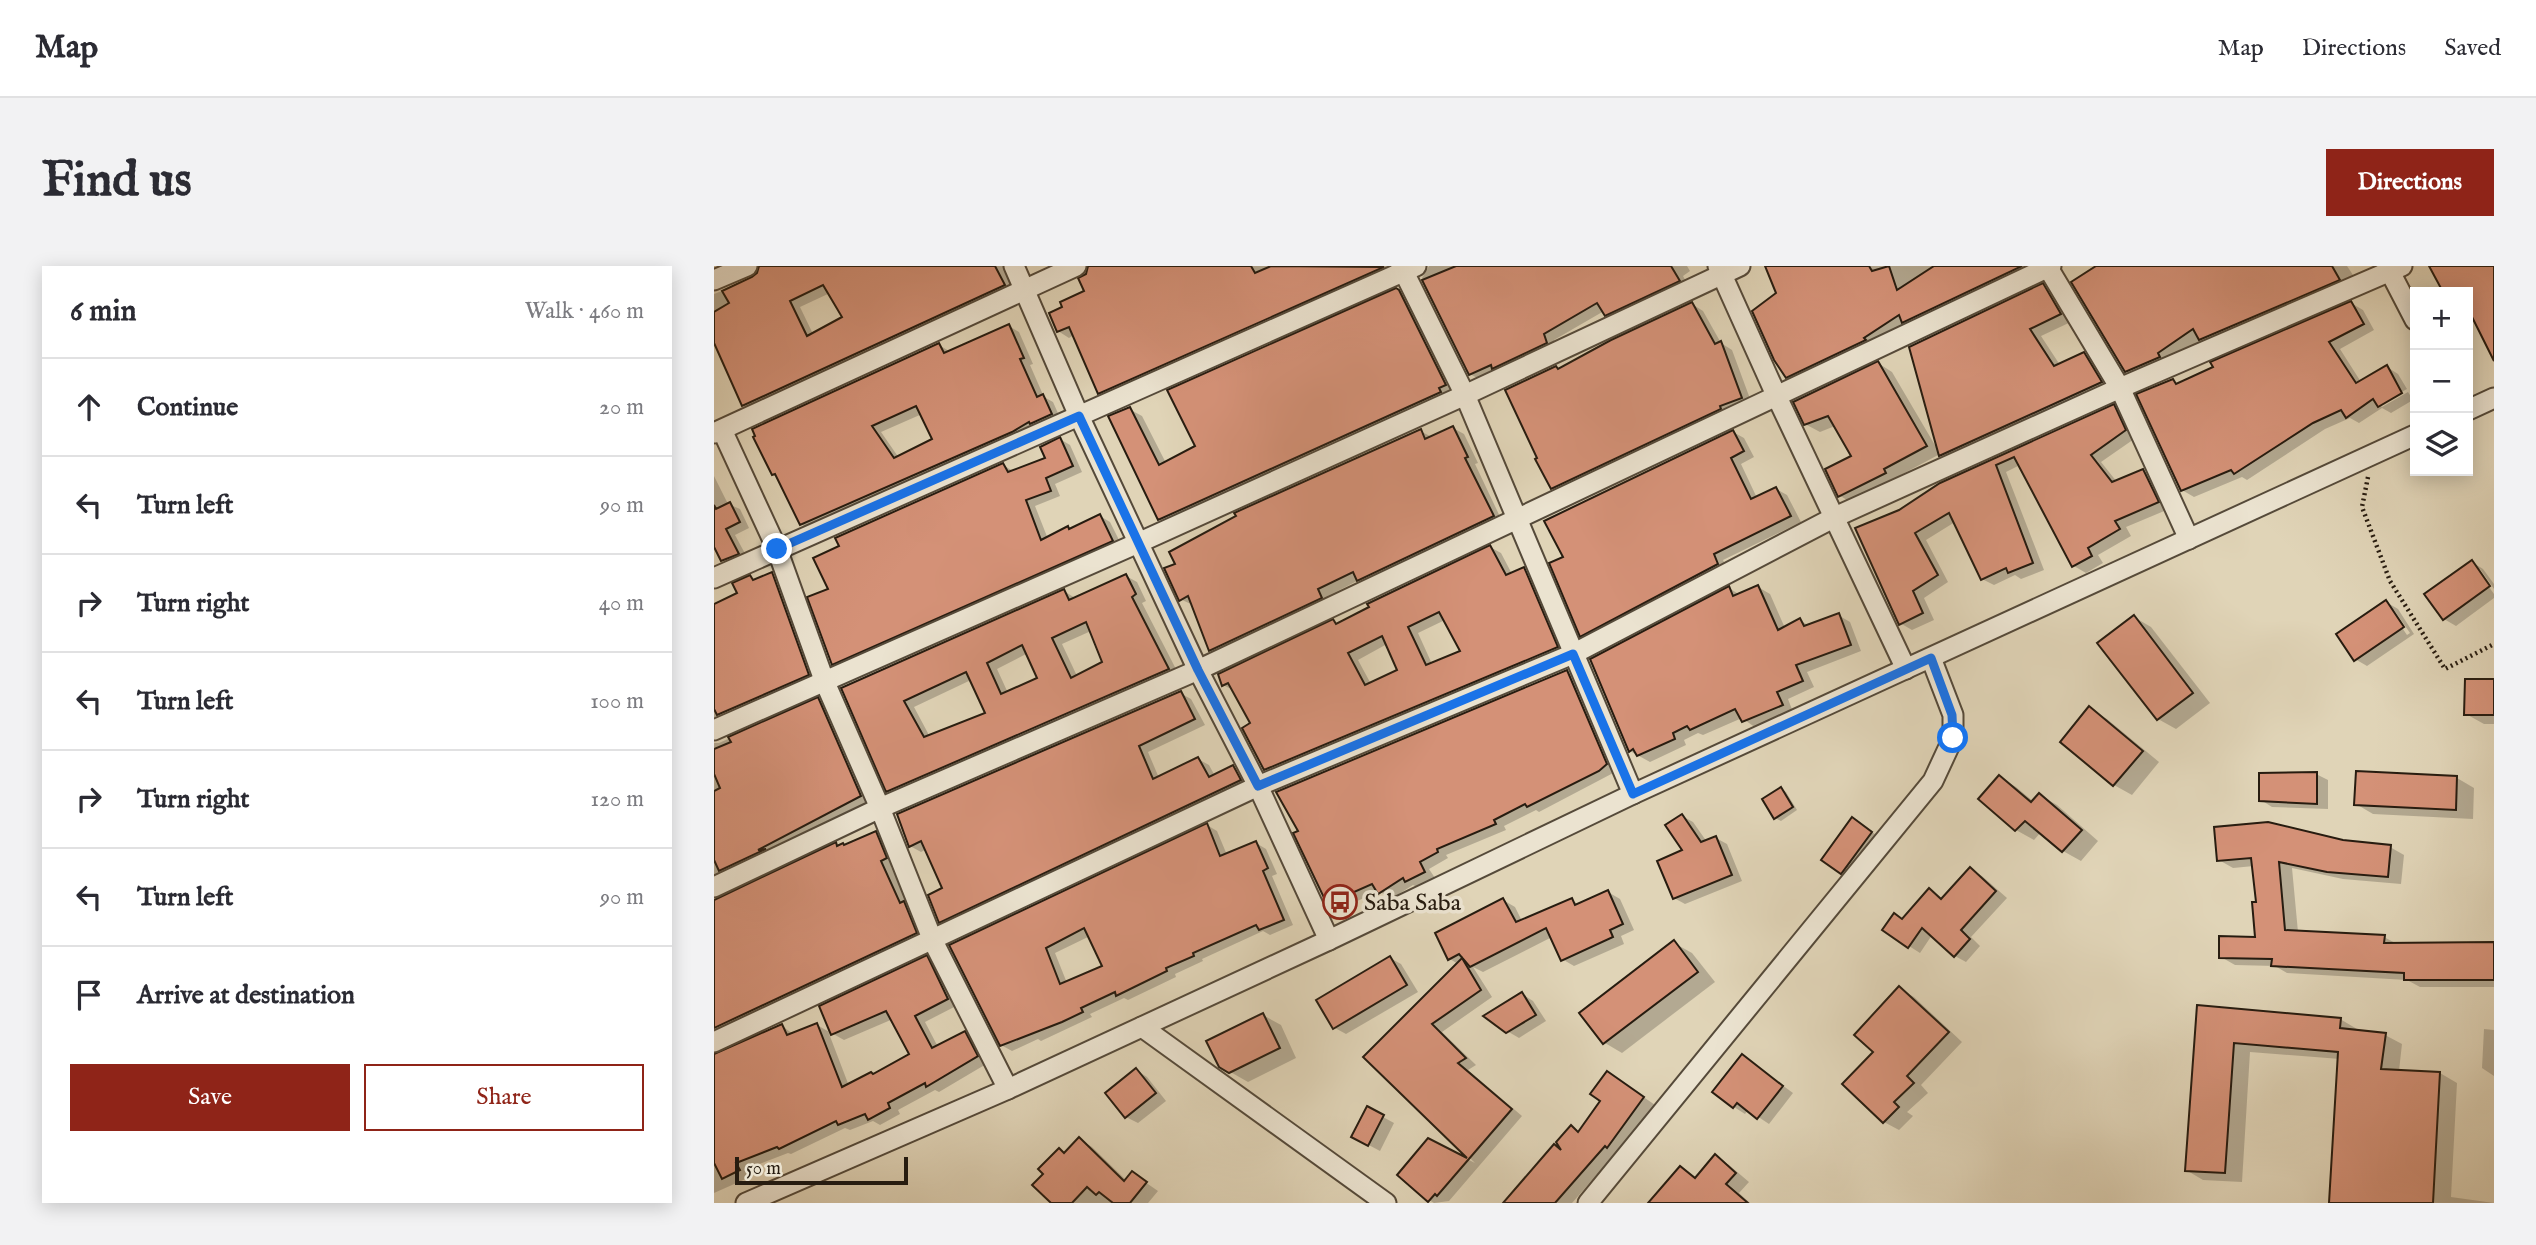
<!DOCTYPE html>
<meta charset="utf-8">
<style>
:root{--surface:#fff;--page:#f2f2f3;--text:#2b2b33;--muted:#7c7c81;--line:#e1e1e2;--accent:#8f2418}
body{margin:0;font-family:"IM FELL English",serif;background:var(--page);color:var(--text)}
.controls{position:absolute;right:21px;top:21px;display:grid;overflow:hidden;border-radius:0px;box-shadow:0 4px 18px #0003}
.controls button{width:63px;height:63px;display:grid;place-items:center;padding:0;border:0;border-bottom:2px solid var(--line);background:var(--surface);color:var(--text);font:35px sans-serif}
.scale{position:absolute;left:21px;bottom:18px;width:173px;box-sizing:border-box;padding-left:7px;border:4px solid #271c10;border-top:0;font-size:19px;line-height:24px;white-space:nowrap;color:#271c10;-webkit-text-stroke:5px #ebe3d0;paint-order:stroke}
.stop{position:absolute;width:21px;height:21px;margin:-16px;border:5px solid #1a73e8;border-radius:50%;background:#fff}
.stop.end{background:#1a73e8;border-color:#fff;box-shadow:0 2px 7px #0008}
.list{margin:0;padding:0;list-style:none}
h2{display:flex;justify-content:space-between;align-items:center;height:91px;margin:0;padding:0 28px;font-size:30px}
h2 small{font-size:23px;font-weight:400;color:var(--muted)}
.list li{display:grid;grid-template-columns:46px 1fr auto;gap:21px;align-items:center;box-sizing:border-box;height:98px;padding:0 28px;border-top:2px solid var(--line)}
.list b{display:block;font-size:26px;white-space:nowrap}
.list em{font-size:23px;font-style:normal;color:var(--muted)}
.actions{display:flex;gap:14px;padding:21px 28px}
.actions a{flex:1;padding:16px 0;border:2px solid var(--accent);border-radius:0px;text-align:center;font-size:24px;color:var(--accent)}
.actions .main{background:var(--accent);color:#fff}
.icon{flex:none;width:38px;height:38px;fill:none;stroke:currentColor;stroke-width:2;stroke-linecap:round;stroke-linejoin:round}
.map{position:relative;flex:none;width:1780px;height:937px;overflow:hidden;border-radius:0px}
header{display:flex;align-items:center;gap:42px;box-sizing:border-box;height:98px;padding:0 35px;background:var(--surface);border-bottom:2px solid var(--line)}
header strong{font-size:33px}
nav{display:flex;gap:38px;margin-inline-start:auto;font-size:24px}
.intro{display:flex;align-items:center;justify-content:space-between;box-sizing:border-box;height:168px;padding:0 42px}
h1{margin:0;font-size:49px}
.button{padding:18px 32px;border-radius:0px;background:var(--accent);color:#fff;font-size:24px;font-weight:700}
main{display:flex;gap:42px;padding:0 42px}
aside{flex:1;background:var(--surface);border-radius:0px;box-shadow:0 4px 18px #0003}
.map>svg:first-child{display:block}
.shadow{fill:#0003;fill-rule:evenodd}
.building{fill:#d49177;stroke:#271c10;stroke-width:2;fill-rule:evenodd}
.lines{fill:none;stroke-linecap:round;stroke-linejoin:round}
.minor-casing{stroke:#554a3a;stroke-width:23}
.path{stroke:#271c10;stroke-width:4.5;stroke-dasharray:2 3.5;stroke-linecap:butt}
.minor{stroke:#ebe3d0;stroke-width:19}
.route{stroke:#1a73e8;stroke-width:9}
.labels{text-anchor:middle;stroke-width:7;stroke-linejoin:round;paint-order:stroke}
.poi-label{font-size:24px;fill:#271c10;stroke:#ebe3d0;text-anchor:start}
</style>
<header>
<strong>Map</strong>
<nav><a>Map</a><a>Directions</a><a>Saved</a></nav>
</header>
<div class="intro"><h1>Find us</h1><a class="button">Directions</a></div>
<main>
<aside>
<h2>6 min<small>Walk · 460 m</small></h2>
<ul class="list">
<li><svg class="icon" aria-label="ahead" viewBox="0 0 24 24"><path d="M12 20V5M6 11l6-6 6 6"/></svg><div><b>Continue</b></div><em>20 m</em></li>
<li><svg class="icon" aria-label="left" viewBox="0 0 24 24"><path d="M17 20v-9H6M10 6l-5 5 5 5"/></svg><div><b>Turn left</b></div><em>90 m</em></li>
<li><svg class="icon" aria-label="right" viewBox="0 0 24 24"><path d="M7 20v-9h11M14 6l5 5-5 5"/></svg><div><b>Turn right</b></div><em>40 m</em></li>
<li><svg class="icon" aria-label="left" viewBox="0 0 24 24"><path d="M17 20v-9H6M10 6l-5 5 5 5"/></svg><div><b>Turn left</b></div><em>100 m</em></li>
<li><svg class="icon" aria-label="right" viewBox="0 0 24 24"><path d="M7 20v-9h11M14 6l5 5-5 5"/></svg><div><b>Turn right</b></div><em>120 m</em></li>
<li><svg class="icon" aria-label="left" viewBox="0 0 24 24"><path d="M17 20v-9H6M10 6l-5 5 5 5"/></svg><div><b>Turn left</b></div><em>90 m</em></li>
<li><svg class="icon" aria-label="arrive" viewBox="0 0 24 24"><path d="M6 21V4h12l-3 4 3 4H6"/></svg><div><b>Arrive at destination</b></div></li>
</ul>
<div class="actions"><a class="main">Save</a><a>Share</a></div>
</aside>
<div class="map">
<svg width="1780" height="937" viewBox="0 0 1780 937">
<rect width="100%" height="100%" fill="#e0d4b7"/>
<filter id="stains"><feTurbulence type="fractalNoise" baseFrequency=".00286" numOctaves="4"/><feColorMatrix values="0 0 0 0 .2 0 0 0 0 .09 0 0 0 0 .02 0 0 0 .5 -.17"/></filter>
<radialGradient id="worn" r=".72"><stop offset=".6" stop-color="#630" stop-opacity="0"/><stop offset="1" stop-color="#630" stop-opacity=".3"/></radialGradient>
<g class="shadow">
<path d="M46 0H302L301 15 297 17 301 26 41 146 30 139 0 75V28L39 13 47 2ZM116 27 130 52 99 68 86 41Z"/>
<path d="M404 0H689L396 133 385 127 360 69 355 72 344 65 372 26Z"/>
<path d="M715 0H973L976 5 969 10 975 21 903 55 890 45 840 74 843 83 767 114 756 108 708 12Z"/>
<path d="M1053 0H1340L1088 119 1073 111 1064 28Z"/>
<path d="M1385 0H1633L1639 9 1634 13 1639 22 1501 82 1489 75 1427 114 1412 105Z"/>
<path d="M1329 19 1342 27 1359 55 1327 70 1346 99 1370 88 1383 95 1400 124 1239 196 1226 188 1183 211 1185 215 1139 238 1125 229 1139 191 1121 160 1106 166 1091 158 1164 97 1178 106 1225 186Z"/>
<path d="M684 23 696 30 743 126 457 260 445 253 415 143 428 150 452 197 483 181Z"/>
<path d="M1637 37 1649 44 1660 64 1626 83 1647 116 1673 101 1684 108 1693 123 1665 138 1668 141 1694 126 1699 134 1677 147 1668 142 1645 157 1636 152 1611 163 1533 214 1528 211 1480 231 1468 224 1459 115 1465 118Z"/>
<path d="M978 38 989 45 1007 77 1018 84 1038 138 849 229 838 222 826 193 842 102 846 104Z"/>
<path d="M295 60 305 66 319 98 316 99 330 131 339 136 347 154 97 264 87 258 65 211 59 208 225 79 235 85ZM208 148 221 174 185 192 167 166Z"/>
<path d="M1400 140 1412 147 1423 171 1387 196 1403 216 1429 205 1441 212 1455 243 1412 261 1417 270 1384 289 1389 297 1372 307 1360 300 1306 199 1292 206 1330 304 1307 313 1301 309 1280 319 1268 313 1241 256 1212 274 1234 316 1210 332 1220 354 1198 364 1186 357V246Z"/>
<path d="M739 162 750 168 764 197 761 198 789 257 655 320 645 314 614 330 618 338 507 390 496 384 479 339 466 333 706 165 718 171Z"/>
<path d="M1019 166 1030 172 1040 191 1027 198 1043 232 1062 223 1073 229 1087 256 1009 294 1014 304 878 376 867 369 851 292Z"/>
<path d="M346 173 356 179 368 206 341 218 346 230 321 240 334 273 386 250 396 256 408 280 129 403 119 398 116 324 289 199 299 205 333 193Z"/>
<path d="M0 210 14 238 26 243 35 262 21 269 34 293 19 300 9 294 0 279Z"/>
<path d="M776 281 787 287 798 308 809 303 820 309 854 387 562 509 551 503 539 458 521 425 509 419 619 355 625 359ZM731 354 748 386 718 398 704 367ZM673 378 685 405 657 418 644 394Z"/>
<path d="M1758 296 1769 303 1780 318V323L1766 303H1762L1780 328V332L1742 360 1730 353Z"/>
<path d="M58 308 69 315 105 415 0 467V340L26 327 36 311 42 315Z"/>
<path d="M412 310 423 316 432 335 428 337 465 409 185 531 174 525 129 422 350 325 361 332ZM377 365 390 397 363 410 348 378ZM314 387 325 413 294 427 283 403ZM257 414 273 448 216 471 200 441Z"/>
<path d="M1044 321 1056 328 1071 362 1086 354 1095 360 1124 349 1136 356 1147 385 1093 406 1100 421 1074 433 1079 446 1042 462 1028 452 989 469 984 467 970 474 972 479 936 496 916 485 1015 322 1026 329Z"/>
<path d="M1672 336 1684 343 1700 368 1653 400 1641 393ZM1676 344H1680L1696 367 1693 369Z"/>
<path d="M1420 351 1437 361 1496 437 1462 463 1444 453 1386 377Z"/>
<path d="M853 406 864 412 903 505 825 546 822 544 790 560 792 564 732 589 734 592 715 603 721 612 703 621 699 619 677 633 665 625 626 643 615 637Z"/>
<path d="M1780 415V458H1770L1752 448Z"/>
<path d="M466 427 477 433 491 459 434 486 445 512 484 493 495 499 501 510 519 501 530 507 537 520 237 662 226 655 230 623 213 583 207 586 196 580Z"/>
<path d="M104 433 115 440 157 536 0 623V477H5Z"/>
<path d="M1376 443 1393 453 1445 496 1418 529 1400 519 1348 476Z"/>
<path d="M1643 507 1743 512 1760 522 1759 553 1659 548 1642 538Z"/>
<path d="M1602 508 1614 514V543L1558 541 1547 534Z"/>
<path d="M1285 511 1302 521 1320 536 1326 529 1343 539 1384 575 1367 595 1349 585 1327 566 1320 574 1302 564 1266 533Z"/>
<path d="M1067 523 1072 526 1083 544 1067 555 1061 552Z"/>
<path d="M968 550 979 556 993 576 1002 572 1013 578 1028 615 971 638 960 632 971 585Z"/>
<path d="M1139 553 1168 573 1139 613 1128 607Z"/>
<path d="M493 559 503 565 513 589 542 577 552 583 563 608 558 610 579 659 556 669 549 665 488 693 489 695 461 708 462 711 414 734 410 732 376 748 378 751 327 775 324 773 298 785 287 779 237 680ZM376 670 390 701 353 717 341 687Z"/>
<path d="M162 567 173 573 183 599 177 601 213 673 0 778V634H6L122 578 131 580ZM189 638H193L208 675 204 676Z"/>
<path d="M1629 576 1676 581 1690 589 1687 618 1629 613 1578 602 1584 666 1670 671 1683 678H1780V721H1706L1693 714 1573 707 1561 700 1521 699 1507 691 1543 672 1544 638 1540 600 1519 602 1505 594Z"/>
<path d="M1256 603 1268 610 1293 632 1257 671 1266 680 1252 696 1241 690 1218 669 1206 687 1195 680 1189 655 1216 625 1229 633Z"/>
<path d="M894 626 906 633 920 664 907 670 910 678 860 700 848 693 838 671 769 706 759 701 778 731 728 766 762 799 754 804 808 850 735 935 720 937 715 934V874L761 897 652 791 744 698 736 693 789 634 801 641 808 655 857 634 866 639Z"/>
<path d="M960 677 978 687 1001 716 908 787 891 777 868 747Z"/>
<path d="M213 691 224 698 244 739 211 756 224 781 251 767 262 773 274 797 225 826 221 824 184 844 186 848 166 859 159 855 136 864 131 862 77 888 74 887 32 903 36 911 0 927V789L68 760 79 768 103 759 119 768ZM179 753 198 789 135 820 114 765 130 774Z"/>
<path d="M676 692 687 698 704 726 632 768 621 762Z"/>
<path d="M1185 722 1200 731 1248 776 1207 819 1214 827 1193 846 1199 850 1185 864 1170 856 1161 786Z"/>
<path d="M808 728 819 735 832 755 805 772 793 765Z"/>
<path d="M1485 741 1626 753 1643 763V766L1671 769 1688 778 1685 805 1726 807 1743 817 1737 931 1780 937H1617L1626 793 1536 786 1528 916 1489 914 1472 904Z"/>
<path d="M549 749 567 759 582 792 534 816 506 800Z"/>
<path d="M1770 763 1780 764V810L1768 802Z"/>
<path d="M1029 790 1079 827 1055 858 1034 844 1031 848 1020 841 1000 826Z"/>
<path d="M422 804 433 811 452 835 424 857 412 851Z"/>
<path d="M905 814 941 839 906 887 903 886 858 937H791L850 886 857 861 866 866Z"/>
<path d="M669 851 680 857 666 885 651 877Z"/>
<path d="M365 873 378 881 412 914 418 907 444 925 434 937H340L331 908 345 884 352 888Z"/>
<path d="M1001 891 1015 899 1035 916 1025 927 1036 937H936L967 902 983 912Z"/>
</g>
<g class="building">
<path d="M45 0H281L291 19 28 140 0 77V46L15 37 8 25 38 11 43 7ZM109 19 128 51 93 70 76 35Z"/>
<path d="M374 0H537L541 7 557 0 670 1 384 128 355 61 343 66 335 47 348 41 346 36 370 25 364 12 372 8Z"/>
<path d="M742 0H957L966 15 891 50 883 37 830 68 833 77 778 103 777 99 755 109 708 14Z"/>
<path d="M1051 0H1155L1158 5 1175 0 1183 24 1220 0H1308L1188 57 1185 49 1150 72 1152 74 1072 112 1060 94 1038 45 1062 27Z"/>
<path d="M1382 0H1618L1626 14 1485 74 1479 63 1444 87 1446 91 1411 106 1357 16Z"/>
<path d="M1715 0H1780V95L1754 43V26H1729Z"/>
<path d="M1329 17 1347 48 1316 63 1340 100 1370 86 1388 116 1225 190 1195 81Z"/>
<path d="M682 22 685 24 732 119 725 122 727 126 444 254 394 150 416 141 445 199 481 180 453 124Z"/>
<path d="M1637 35 1650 58 1615 76 1642 117 1673 99 1688 127 1664 141 1659 133 1632 152 1627 144 1599 157 1520 208 1517 204 1467 225 1422 128 1459 113 1462 118 1499 101 1496 96Z"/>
<path d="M978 36 1001 78 1007 75 1028 132 1006 140 1007 143 837 223 821 193 823 192 791 124 842 100 844 103 897 74Z"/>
<path d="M295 58 310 92 306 93 323 131 329 128 338 148 316 158 315 156 298 166 86 259 61 208 58 209 39 171 41 170 38 163 225 77 230 87ZM202 140 218 173 180 192 158 160Z"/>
<path d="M1164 95 1213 180 1170 203 1172 207 1124 231 1111 203 1137 190 1114 150 1090 159 1079 136Z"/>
<path d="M1400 138 1412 164 1377 189 1398 216 1429 203 1445 236 1401 255 1406 263 1374 282 1378 290 1358 301 1300 191 1282 199 1319 297 1294 307 1292 302 1267 314 1235 247 1201 267 1224 309 1199 325 1209 347 1185 359 1141 262 1185 244 1226 217Z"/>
<path d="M739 160 754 191 751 192 780 250 643 315 639 306 604 323 608 332 495 385 474 330 465 335 450 302 461 298 455 286 522 250 520 247 707 163 711 173Z"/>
<path d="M1019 164 1030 185 1017 192 1037 233 1062 221 1077 250 1000 288 1004 298 866 371 835 297 849 291 830 255Z"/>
<path d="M346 171 359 200 332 212 337 225 312 234 327 274 354 260 355 263 386 248 399 275 118 399 93 331 114 323 99 292 125 280 121 272 289 197 294 206 331 192 326 181Z"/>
<path d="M16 236 26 256 12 263 25 288 7 295 0 281V239L2 243Z"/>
<path d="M776 279 792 309 810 301 844 381 550 504 528 462 536 457 514 417 508 420 504 408 619 353 622 358 655 341 653 338ZM725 346 746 385 712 399 694 361ZM668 370 683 404 651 419 634 387Z"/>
<path d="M1758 294 1776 320 1729 354 1710 328Z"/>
<path d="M58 306 95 409 3 449 0 443V338L23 327 18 317 36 309 39 314Z"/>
<path d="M412 308 422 328 418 331 455 403 172 526 127 422 350 323 355 334ZM372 356 388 396 357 412 338 372ZM308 379 323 412 287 428 273 397ZM252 406 271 447 210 471 190 435Z"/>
<path d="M1044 319 1064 364 1086 352 1090 360 1125 347 1137 379 1082 399 1089 415 1063 426 1069 439 1028 456 1021 443 976 464 973 460 959 467 961 473 923 490 919 483 915 486 876 393 1015 320 1019 330Z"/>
<path d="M1672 334 1690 361 1640 395 1622 368Z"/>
<path d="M1420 349 1479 427 1443 454 1383 377Z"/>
<path d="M853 404 893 498 885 505 813 541 811 538 780 554 782 558 723 583 724 586 706 596 711 606 691 616 689 612 664 628 658 618 613 638 579 567 584 565 562 526Z"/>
<path d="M1751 413H1780V449H1750Z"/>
<path d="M467 425 481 453 425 480 439 513 484 491 495 511 519 499 527 514 225 657 214 629 228 622 207 575 195 581 183 548Z"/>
<path d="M104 431 147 530 44 584 52 583 5 605 0 594V525L6 522 0 508V483L17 476 14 471Z"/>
<path d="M1375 440 1429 485 1399 520 1346 476Z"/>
<path d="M1642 505 1743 510 1742 544 1640 539Z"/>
<path d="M1603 506V538L1545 535V507Z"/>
<path d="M1285 509 1317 536 1325 527 1368 564 1348 586 1311 555 1301 565 1264 533Z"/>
<path d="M1067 521 1079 541 1060 553 1048 533Z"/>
<path d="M968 548 987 576 1002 570 1018 609 959 633 943 595 968 584 951 559Z"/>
<path d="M1138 551 1158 566 1127 608 1107 594Z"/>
<path d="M1554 556 1629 574 1677 579 1674 611 1613 606 1565 596 1571 664 1671 669 1670 677 1780 676V714H1690V707L1557 700 1558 693 1505 692V670L1541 671 1538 636H1542L1537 592 1503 595 1500 561Z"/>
<path d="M493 557 506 590 542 575 554 602 549 605 570 654 545 664 542 659 479 687 480 690 452 702 453 705 402 730 401 726 367 742 369 746 348 756 286 780 235 679ZM370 662 388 700 346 718 332 682Z"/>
<path d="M162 565 173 592 167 595 186 637 190 635 203 667 0 762V634L122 576 123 580 129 577 130 579Z"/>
<path d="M1256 601 1282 625 1247 664 1256 673 1240 691 1208 662 1194 682 1168 664 1180 647 1188 653 1215 622 1227 633Z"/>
<path d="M894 624 909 658 896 664 899 671 847 695 832 662 756 701 745 688 734 694 721 667 789 632 802 656 858 632 861 639Z"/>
<path d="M960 674 984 706 889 778 865 747Z"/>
<path d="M213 689 234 733 201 750 218 782 251 765 264 790 212 821 211 817 174 837 176 842 154 854 151 848 124 859 122 855 65 883 63 881 22 897 26 904 8 913 0 897V788L68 758 73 769 103 757 128 821 157 806 159 808 195 788 172 745 117 769 105 740Z"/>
<path d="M676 690 693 719 619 763 602 734Z"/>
<path d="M748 692 767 724 718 758 752 792 744 797 798 843 723 930 721 928 714 936 683 909 714 872 753 892 649 791Z"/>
<path d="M1185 720 1235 766 1193 810 1200 817 1180 836 1185 841 1169 857 1128 818 1159 786 1140 769Z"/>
<path d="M808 726 822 749 792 767 769 750Z"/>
<path d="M1483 739 1627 752 1626 762 1672 767 1667 803 1726 806 1719 937H1615L1624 786 1520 777 1511 907 1471 905Z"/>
<path d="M549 747 566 782 515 807 505 801 492 775Z"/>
<path d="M1028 788 1069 820 1043 853 1023 837 1019 842 998 826Z"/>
<path d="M422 802 442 827 411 852 391 827Z"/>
<path d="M893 805 930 831 893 882 891 880 841 937H789L840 878 847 884 842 876 857 859 864 866 886 835 876 828Z"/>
<path d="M653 840 670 849 654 880 637 871Z"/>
<path d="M365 871 410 915 418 905 433 916 416 937H399L385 926 382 929 373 921 358 937H337L318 919 329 908 324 903 345 882 350 887Z"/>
<path d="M1001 888 1022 907 1012 918 1034 937H934L966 900 981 912Z"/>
</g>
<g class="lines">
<g class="minor-casing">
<g id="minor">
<path d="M300 0 365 150 484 404 544 520 615 674"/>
<path d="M687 0 751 129 919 528"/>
<path d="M1004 0 1063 131 1192 403"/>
<path d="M1333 0 1406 122 1475 273"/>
<path d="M1673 0 1701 54"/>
<path d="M0 14 33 0"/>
<path d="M1754 144 1780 132"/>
<path d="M8 164 63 283 110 414 166 542 219 675 294 823"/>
<path d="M0 167 362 0"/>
<path d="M0 312 702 0"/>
<path d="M0 464 424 277 751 129 1026 0"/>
<path d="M0 621 166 542 484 404 1337 0"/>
<path d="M428 761 672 937"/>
<path d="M0 776 544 520 859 388 1121 251 1406 122 1688 0"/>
<path d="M32 937 294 823 615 674 919 528 1701 169"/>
<path d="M874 937 1219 515 1239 472V449L1217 392"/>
</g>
</g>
<path class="path" d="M1654 211 1648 241 1676 315 1731 403 1780 378"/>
<use href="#minor" class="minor"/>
</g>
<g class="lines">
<path class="route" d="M63 283 365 150 484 404 544 520 859 388 919 528 1217 392 1238 449 1239 472"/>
</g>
<defs>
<g id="bus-ring" transform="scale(1.75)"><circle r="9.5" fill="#ebe3d0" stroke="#8f2418" stroke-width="1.5"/><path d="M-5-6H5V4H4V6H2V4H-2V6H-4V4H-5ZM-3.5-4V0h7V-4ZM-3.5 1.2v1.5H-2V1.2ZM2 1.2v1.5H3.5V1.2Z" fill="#8f2418"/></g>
</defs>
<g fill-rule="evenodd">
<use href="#bus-ring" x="626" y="636"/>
</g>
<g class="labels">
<g class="poi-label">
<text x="650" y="644">Saba Saba</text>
</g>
</g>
<rect width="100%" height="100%" filter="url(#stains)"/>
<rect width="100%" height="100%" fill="url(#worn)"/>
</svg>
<div class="controls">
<button>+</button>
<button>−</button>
<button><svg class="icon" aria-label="layers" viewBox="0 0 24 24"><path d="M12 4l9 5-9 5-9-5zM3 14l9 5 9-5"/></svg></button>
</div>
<div class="scale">50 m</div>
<div class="stop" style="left:1239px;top:472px"></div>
<div class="stop end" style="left:63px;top:283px"></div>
</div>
</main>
